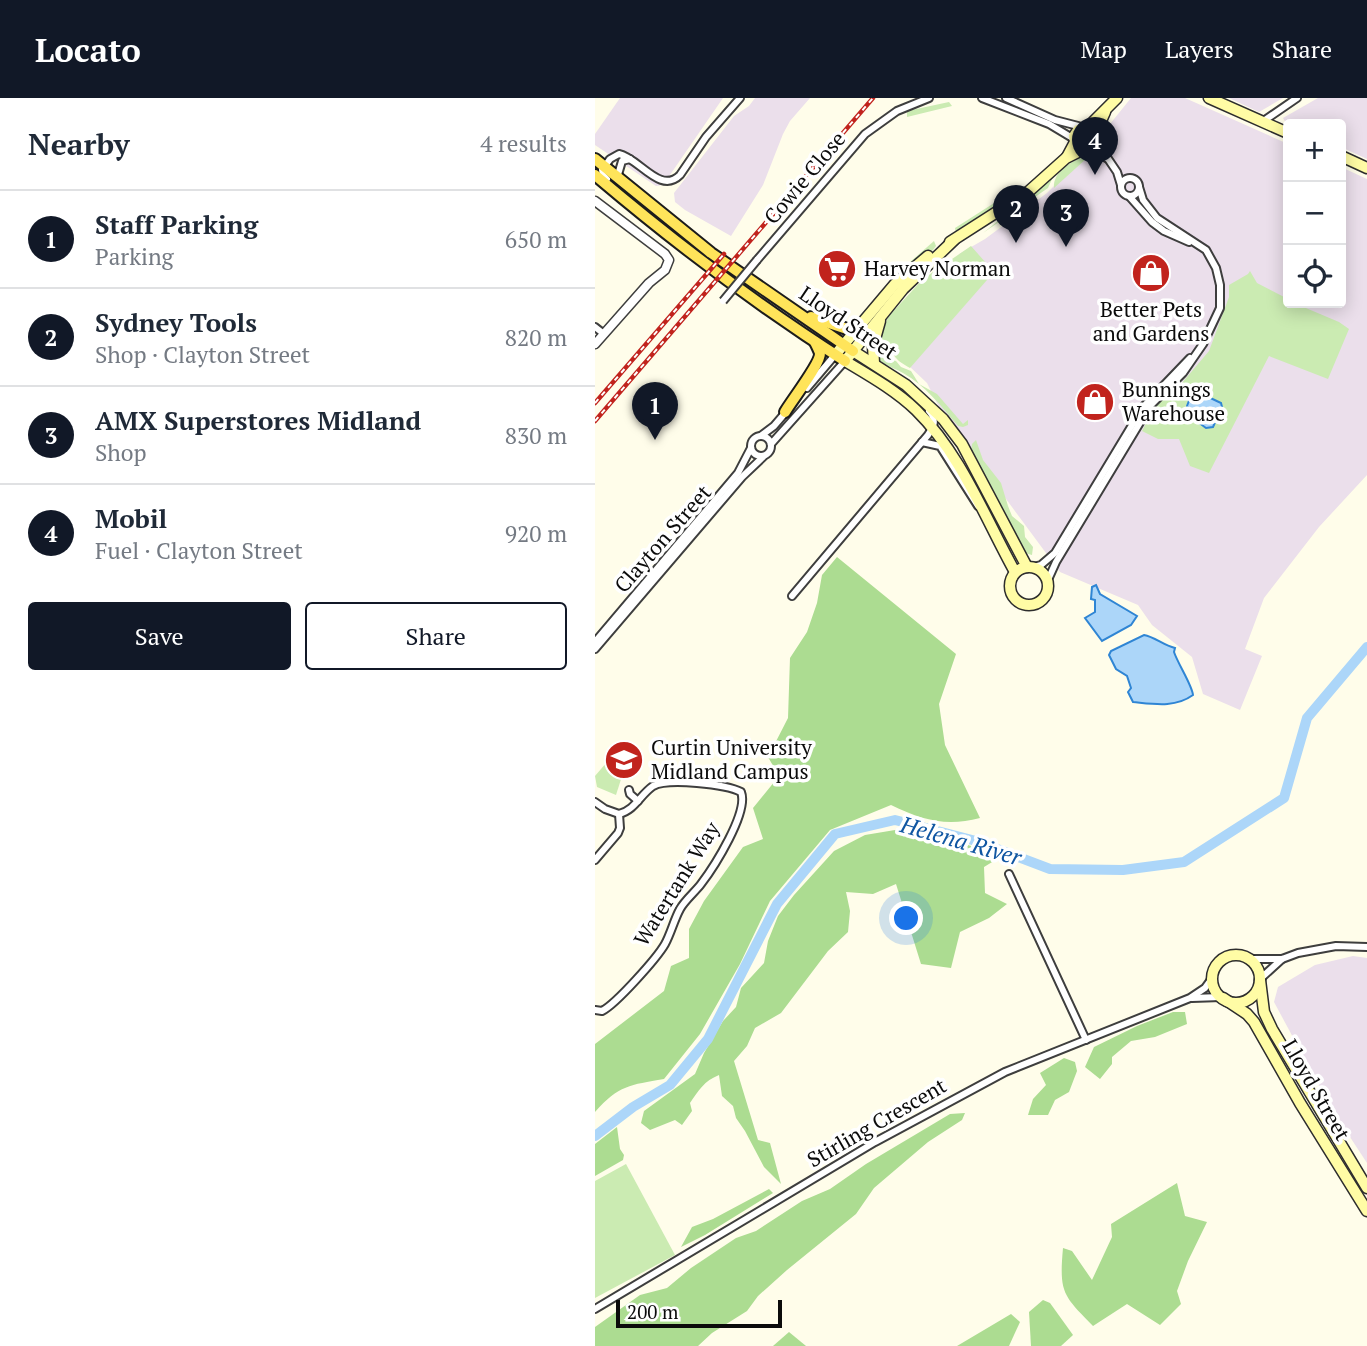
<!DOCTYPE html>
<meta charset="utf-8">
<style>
:root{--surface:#fff;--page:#f2f2f3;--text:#1f2937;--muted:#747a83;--line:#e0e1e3;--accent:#111827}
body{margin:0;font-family:"PT Serif",serif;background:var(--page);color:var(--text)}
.controls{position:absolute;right:21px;top:21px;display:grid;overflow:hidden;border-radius:7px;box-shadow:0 4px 18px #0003}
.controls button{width:63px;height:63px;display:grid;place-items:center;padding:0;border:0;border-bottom:2px solid var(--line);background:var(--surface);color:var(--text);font:35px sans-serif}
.scale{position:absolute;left:21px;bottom:18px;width:166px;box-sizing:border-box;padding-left:7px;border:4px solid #0b0b0b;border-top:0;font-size:19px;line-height:24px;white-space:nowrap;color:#0b0b0b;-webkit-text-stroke:5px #fff;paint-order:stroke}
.you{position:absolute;left:312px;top:821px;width:24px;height:24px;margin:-18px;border:5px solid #fff;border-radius:50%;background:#1a73e8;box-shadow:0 0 0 10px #1a73e833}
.badge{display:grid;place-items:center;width:46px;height:46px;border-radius:50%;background:var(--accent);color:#fff;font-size:23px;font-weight:700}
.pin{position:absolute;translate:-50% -58px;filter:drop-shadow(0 2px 4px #0008)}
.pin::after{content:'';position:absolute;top:37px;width:24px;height:21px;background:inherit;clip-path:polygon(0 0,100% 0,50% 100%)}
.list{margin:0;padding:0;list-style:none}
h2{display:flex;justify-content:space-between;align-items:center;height:91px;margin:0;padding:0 28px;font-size:30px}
h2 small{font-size:23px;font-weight:400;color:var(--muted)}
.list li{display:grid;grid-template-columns:46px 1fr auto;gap:21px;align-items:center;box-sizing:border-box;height:98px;padding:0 28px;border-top:2px solid var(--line)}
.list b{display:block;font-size:26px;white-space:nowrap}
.list p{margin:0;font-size:23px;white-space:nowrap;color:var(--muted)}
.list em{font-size:23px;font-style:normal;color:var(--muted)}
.actions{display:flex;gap:14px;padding:21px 28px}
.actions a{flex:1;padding:16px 0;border:2px solid var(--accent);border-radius:7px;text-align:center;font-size:24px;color:var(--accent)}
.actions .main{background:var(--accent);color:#fff}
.icon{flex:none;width:38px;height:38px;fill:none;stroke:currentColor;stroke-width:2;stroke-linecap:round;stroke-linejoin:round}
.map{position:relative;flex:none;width:772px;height:1248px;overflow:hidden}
header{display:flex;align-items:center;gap:42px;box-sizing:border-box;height:98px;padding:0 35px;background:var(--accent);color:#fff}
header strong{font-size:33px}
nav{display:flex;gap:38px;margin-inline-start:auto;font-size:24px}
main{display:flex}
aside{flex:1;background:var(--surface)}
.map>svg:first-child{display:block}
.industrial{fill:#ebdfeb}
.green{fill:#cbebb2}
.forest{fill:#acdc91}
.water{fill:#acd6f9;stroke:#2f85d4;stroke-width:2}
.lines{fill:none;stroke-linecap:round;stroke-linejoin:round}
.river{stroke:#acd6f9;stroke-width:10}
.minor-casing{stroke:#3e3e3e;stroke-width:10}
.tertiary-casing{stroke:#3e3e3e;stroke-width:11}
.secondary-casing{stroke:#2d2d2d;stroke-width:13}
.primary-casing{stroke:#1c1c1c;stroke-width:14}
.minor{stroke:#fff;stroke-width:6}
.tertiary{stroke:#fff;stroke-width:8}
.secondary{stroke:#fffca5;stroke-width:10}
.primary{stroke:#ffe45a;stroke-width:10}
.rail-casing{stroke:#c1231d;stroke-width:4.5}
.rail{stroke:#fff;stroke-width:2;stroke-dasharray:5;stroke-linecap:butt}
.minor-bridge-casing{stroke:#3e3e3e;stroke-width:10;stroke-linecap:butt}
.minor-bridge{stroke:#fff;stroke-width:6}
.labels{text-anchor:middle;stroke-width:7;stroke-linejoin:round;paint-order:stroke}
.street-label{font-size:21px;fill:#0b0b0b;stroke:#fff}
.poi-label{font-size:21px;fill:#0b0b0b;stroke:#fff;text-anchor:start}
.water-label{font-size:23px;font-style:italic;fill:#1056a2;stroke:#fff}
</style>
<header>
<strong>Locato</strong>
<nav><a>Map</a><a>Layers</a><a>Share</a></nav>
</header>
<main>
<aside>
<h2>Nearby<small>4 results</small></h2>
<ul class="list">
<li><span class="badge">1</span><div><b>Staff Parking</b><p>Parking</p></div><em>650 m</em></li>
<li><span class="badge">2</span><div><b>Sydney Tools</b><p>Shop · Clayton Street</p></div><em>820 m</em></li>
<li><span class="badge">3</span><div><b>AMX Superstores Midland</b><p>Shop</p></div><em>830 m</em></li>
<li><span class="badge">4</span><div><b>Mobil</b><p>Fuel · Clayton Street</p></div><em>920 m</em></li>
</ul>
<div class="actions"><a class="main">Save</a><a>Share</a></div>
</aside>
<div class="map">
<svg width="772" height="1248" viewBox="0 0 772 1248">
<rect width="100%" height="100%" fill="#fffdea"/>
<g class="industrial">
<path d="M25 0H128L68 87 61 88 0 47V36Z"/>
<path d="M160 0H215L195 23 188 36 168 87 136 138 90 112 80 104 79 95 139 18 154 8Z"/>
<path d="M536 0H590L693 46V205H746V69L772 81V377L724 429 669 500 650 551 667 558 645 612 608 596 597 559 557 527 543 507 465 474 346 313 332 285 313 267 364 156 390 141 452 95 490 57Z"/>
<path d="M634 0H688L664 14Z"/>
<path d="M723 0H772V61L746 49V26L691 25 688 20Z"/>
<path d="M758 858 772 860V1065L736 1010 679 904 683 889 720 867Z"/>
</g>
<g class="green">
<path d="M354 4 357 8 312 19V13Z"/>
<path d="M491 58 492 60 459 90C457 74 478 62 491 58Z"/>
<path d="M458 79 453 90 388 135Z"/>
<path d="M407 100 409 104 361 135 360 130Z"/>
<path d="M339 143 341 148 338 152 298 179Z"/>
<path d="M376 148 399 174 315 270C308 266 299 261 298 254L290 253 285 247 286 236 293 219 328 181Z"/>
<path d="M655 173 662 185 693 201V205H699L744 224 754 231 733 281 674 258 614 375 595 368 584 341H563L547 333 560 308 586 286 614 253 634 199V187L653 176Z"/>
<path d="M284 251 290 260 301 263 306 269 316 273 324 286 342 296 368 326 373 322V327L368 329 363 328C347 309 330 287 308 275 296 268 282 266 280 252Z"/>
<path d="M381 342 388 362 406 385 413 408 417 418 429 428 430 439 438 449 437 457 430 455 376 354 377 346Z"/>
<path d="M24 650 35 653 21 697 2 689 0 678Z"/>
<path d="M31 1066 80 1157 0 1200V1083Z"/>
</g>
<g class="forest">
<path d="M242 459 361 556 344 606 350 647 385 720C351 729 327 722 296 707L235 732 175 803 145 866 105 936 69 981C35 987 24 987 0 1014V946L69 893 76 868 94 860V831L109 803 148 749 168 741 158 710 184 678 173 659 193 620 195 560 212 534 222 505 227 477Z"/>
<path d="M306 731 370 746 407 758 389 769 390 795 412 806 394 820 365 834 356 870 326 866 301 786 278 796 251 794 255 813 253 834 233 853 186 915 160 930 152 948 139 963 163 1042 175 1045 186 1086 169 1069 150 1033 141 1020 138 1008 127 998 124 977C109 983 104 992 95 1005L97 1013 87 1027 80 1022 55 1032 46 1025 49 1013 100 976 109 955 128 923 141 909 146 890 169 865 173 843 183 818 199 797 239 753 270 737Z"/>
<path d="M578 914H590L592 926 560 939 536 943 517 959V966L505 981 490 969 499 949 542 928Z"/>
<path d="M469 960 480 964 482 973 474 994 460 1002 453 1017H433L438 1001 451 987 445 975Z"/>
<path d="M370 1015 367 1022 333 1044 279 1090 261 1116 192 1172 163 1198 152 1213 117 1235 103 1248H0V1229L45 1197 72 1190 96 1170 141 1140 161 1133 207 1103 235 1091 271 1066 355 1016Z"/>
<path d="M22 1029 25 1051 29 1057 28 1062 0 1078V1046Z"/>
<path d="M582 1085 590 1118 612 1124 593 1163 582 1193 586 1206 565 1227 532 1206 498 1228C468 1197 464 1195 468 1150L477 1153 497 1182 517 1139 516 1126Z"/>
<path d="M174 1091 178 1095 110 1137 86 1149 97 1129 118 1121Z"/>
<path d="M448 1202 455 1205 478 1237 466 1248H436L434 1214Z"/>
<path d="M416 1216 425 1224 414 1248H362Z"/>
<path d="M194 1234 211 1248H178Z"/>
</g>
<g class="water">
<path d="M607 296 626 305 627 309 618 329 611 330 591 315 594 311 592 308 595 300 600 302Z"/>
<path d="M501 487 505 496 542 518 536 527 507 543 490 520 500 514V502L496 501 497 489Z"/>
<path d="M549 537C560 539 568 547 580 550L579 554C583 566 597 587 598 597 580 610 559 606 538 604L533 594 536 590 532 578 521 571 514 557 516 553Z"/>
</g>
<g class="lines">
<path class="river" d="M0 1038 38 1009 75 987 113 941 182 806 240 736 300 722 381 743 455 771 528 772 589 764 689 700 712 620 772 549"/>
<g class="minor-casing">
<g id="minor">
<path d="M387 0 454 26 479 41"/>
<path d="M411 0 460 22 487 29"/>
<path d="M667 24 702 0"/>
<path d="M499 40 522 74 526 87"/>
<path d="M492 49 511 60"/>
<path d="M22 80 27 63 35 61"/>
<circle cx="535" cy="89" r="9"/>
<path d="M12 81 8 77 7 72 15 61 24 56C44 60 65 97 85 77L111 39 145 0"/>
<path d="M534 98 557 124 569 133 594 144"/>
<path d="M162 162 270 36 302 13 334 0"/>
<path d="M0 229 9 236"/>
<path d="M212 290 240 257"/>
<path d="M167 337 179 328 191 314"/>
<circle cx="166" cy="348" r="10"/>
<path d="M327 344 345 348 383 408"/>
<path d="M176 346 250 263"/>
<path d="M439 469 446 467 460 455 548 309 595 260"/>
<path d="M452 484 461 464 555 308 588 275 608 246 625 210V187L621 170 611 152 562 120 548 102 544 89"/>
<path d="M197 498 333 337C339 328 342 322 334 313"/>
<path d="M0 544 143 375 156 350"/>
<path d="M0 551 147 379 168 359"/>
<path d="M34 692 35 696 43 703"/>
<path d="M0 704 10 711 24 716"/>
<path d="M0 762 23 735 25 730 24 716"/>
<path d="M414 776 491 942"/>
<path d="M655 861H687L703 855 741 848 772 849"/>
<path d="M665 881 687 861"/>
<path d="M597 900 626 899"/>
<path d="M0 912 7 913C21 906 62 860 70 846 76 835 79 822 85 811 90 802 100 794 106 786 119 769 154 714 146 694 131 686 73 680 58 688 45 697 40 712 24 716"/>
<path d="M0 1211 280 1044 410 974 595 900 610 890 618 879"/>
</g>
</g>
<g class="tertiary-casing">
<path id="tertiary" d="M0 103 70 156 74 162 70 172 54 185 0 246"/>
</g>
<g class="secondary-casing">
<g id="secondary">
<path d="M614 0 693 35"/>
<path d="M746 58 772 70"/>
<path d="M472 59 480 44 479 38 483 32 492 30 522 0"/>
<path d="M359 142 308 191 250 263C275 278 300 292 321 312 366 356 390 420 420 474"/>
<path d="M355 144 433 94 471 60 495 48 510 14"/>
<path d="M258 253 311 287 348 321 367 346 432 469"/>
<path d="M240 257 300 186 333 158"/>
<path d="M279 265 278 248 285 223"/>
<circle cx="434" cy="488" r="19"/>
<circle cx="641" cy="881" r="24"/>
<path d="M665 882 669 914 677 931 772 1090"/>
<path d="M628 900 652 916 659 924 705 1005 772 1113"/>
</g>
</g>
<g class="primary-casing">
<g id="primary">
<path d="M0 61 116 155 258 253"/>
<path d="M0 77C79 144 162 207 250 263"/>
<path d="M216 219 252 231 265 228"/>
<path d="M190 314C197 302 226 265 225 255 224 252 221 246 220 244"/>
</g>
</g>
<use href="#minor" class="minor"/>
<use href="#tertiary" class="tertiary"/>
<use href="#secondary" class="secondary"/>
<use href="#primary" class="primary"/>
<g class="rail-casing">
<g id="rail">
<path d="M0 305 129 156"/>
<path d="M0 323 278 0"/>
</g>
</g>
<use href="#rail" class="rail"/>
<g class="minor-bridge-casing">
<path id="minor-bridge" d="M128 203 162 162"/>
</g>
<use href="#minor-bridge" class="minor-bridge"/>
</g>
<defs>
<g id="supermarket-disc" transform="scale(2.0125)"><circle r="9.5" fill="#c1231d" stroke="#fff"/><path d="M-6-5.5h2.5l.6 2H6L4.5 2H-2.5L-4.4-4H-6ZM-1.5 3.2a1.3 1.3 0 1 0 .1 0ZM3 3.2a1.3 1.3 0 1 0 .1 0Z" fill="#fff"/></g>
<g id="shop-disc" transform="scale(2.0125)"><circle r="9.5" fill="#c1231d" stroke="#fff"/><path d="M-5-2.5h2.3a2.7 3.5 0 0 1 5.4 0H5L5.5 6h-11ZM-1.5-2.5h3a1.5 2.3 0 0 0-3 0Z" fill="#fff"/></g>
<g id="university-disc" transform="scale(2.0125)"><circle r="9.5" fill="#c1231d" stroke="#fff"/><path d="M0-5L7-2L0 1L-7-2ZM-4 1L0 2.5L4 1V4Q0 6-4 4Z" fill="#fff"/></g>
</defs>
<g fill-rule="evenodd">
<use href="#supermarket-disc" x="242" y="171"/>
<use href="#shop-disc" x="556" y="175"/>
<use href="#shop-disc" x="500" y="304"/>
<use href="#university-disc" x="29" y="662"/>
</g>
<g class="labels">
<g class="street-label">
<text transform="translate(210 80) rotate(-50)" y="7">Cowie Close</text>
<text transform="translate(253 225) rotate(34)" y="7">Lloyd Street</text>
<text transform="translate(68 441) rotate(-49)" y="7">Clayton Street</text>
<text transform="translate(82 786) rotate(-58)" y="7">Watertank Way</text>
<text transform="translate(721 992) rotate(60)" y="7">Lloyd Street</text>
<text transform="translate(282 1025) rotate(-30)" y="7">Stirling Crescent</text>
</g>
<g class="poi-label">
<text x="269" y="178">Harvey Norman</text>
<text x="556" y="219" text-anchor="middle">Better Pets<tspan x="556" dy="24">and Gardens</tspan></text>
<text x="527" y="299">Bunnings<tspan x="527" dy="24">Warehouse</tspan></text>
<text x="56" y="657">Curtin University<tspan x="56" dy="24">Midland Campus</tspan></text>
</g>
<g class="water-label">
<text transform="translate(366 743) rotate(16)" y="8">Helena River</text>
</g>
</g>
</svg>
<div class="controls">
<button>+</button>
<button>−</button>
<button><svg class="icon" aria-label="locate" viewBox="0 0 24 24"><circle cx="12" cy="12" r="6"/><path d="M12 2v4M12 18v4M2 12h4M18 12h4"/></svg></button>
</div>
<div class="scale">200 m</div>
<div class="you"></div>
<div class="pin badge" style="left:60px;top:342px">1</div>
<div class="pin badge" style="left:421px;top:145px">2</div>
<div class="pin badge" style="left:471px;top:149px">3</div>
<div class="pin badge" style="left:500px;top:77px">4</div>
</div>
</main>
